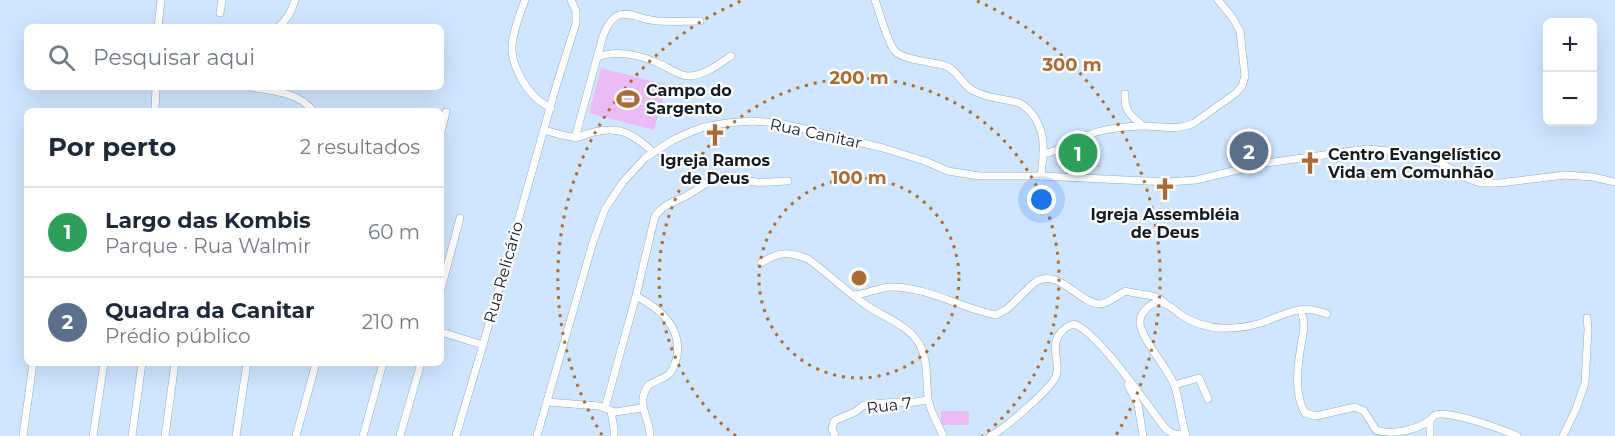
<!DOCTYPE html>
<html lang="pt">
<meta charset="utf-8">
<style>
:root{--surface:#fff;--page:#f2f2f3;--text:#1f2937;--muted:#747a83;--line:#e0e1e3;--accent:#ea580c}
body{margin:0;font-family:Montserrat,sans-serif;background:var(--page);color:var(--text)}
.controls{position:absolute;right:18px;top:18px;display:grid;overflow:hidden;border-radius:9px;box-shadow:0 6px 24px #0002}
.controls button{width:54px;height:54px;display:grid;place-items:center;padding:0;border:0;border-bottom:2px solid var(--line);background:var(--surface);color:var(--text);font:30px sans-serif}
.you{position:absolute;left:1042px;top:200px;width:21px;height:21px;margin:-15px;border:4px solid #fff;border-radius:50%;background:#1a73e8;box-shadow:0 0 0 9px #1a73e833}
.badge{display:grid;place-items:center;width:39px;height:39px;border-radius:50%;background:var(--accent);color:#fff;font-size:20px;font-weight:700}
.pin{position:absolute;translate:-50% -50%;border:3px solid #fff;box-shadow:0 2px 6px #0006}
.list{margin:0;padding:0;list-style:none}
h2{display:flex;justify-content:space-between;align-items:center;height:78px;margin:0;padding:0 24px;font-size:26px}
h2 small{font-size:20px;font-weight:400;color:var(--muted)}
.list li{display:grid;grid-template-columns:39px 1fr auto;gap:18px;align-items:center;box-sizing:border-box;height:90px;padding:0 24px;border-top:2px solid var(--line)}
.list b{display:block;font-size:22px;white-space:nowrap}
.list p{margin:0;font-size:20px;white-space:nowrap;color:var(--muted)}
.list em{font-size:20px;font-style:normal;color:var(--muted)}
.icon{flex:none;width:33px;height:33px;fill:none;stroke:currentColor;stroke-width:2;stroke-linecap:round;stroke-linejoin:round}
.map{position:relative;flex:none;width:1615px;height:436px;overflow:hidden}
.search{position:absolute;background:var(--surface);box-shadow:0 6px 24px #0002;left:24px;top:24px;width:420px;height:66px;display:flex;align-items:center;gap:15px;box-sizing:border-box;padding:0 21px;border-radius:9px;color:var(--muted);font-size:22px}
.panel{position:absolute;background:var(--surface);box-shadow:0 6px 24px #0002;left:24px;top:108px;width:420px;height:258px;border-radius:9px}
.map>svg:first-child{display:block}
.grass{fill:#eabbf7}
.park{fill:url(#park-crowns)}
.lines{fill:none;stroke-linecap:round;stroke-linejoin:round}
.minor-casing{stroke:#94a8bf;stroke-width:8}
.minor{stroke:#fff;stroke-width:7}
.ring{fill:none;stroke:#ac6b35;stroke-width:3;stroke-dasharray:3 6}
.labels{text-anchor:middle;stroke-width:4.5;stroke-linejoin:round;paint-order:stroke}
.poi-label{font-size:16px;font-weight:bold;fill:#141b24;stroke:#fff;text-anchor:start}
.street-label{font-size:16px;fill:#141b24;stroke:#fff}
.centre{fill:#ac6b35;stroke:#fff;stroke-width:3}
.ring-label{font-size:18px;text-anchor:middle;font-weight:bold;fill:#ac6b35;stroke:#fff;stroke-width:4.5;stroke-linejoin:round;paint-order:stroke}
</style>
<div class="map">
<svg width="1615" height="436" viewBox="0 0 1615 436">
<defs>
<pattern id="park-crowns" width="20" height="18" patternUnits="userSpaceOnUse" patternTransform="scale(1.5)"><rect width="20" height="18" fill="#eabbf7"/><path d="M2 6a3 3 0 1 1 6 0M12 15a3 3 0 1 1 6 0" fill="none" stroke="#c8a0d4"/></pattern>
</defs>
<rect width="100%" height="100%" fill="#d0e6ff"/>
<g class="grass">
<path d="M601 68 667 85 654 130 589 113Z"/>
<rect x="941" y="411" width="28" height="14"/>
</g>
<path class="park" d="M1086 140 1101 167 1058 166 1057 163 1065 151Z"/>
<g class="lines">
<g class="minor-casing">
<g id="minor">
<path d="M525 0C520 13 513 32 512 46 511 63 523 85 535 97 540 102 545 105 551 108"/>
<path d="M875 0C880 13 887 42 895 51 903 60 931 62 943 65 958 69 961 85 974 91 988 99 1004 98 1019 103 1026 106 1031 112 1035 118 1047 137 1043 156 1041 176"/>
<path d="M220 13 222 0"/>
<path d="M158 27 161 0"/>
<path d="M278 27C287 20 292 11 295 0"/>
<path d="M598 57C617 49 644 56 662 65 670 69 680 76 688 76 704 76 719 64 731 56"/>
<path d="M250 87C272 91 299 92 313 111"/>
<path d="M1125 94C1124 112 1131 115 1143 126"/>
<path d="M155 111 156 87"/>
<path d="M544 130C552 132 568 138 576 137 582 137 588 133 594 132 621 126 633 134 653 152"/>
<path d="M441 132 446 112"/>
<path d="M575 138 603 36C617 0 632 19 657 21 671 22 685 21 700 21"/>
<path d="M1043 154C1061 151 1074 141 1091 134 1103 129 1129 126 1142 126 1160 126 1177 131 1194 123L1236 93 1242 86 1245 76 1240 31 1232 17 1218 0"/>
<path d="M761 263C778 252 788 251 808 259 828 273 846 292 866 305 885 318 910 325 921 347 928 363 926 380 928 397 928 408 939 425 943 436"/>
<path d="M441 289 460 218"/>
<path d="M853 295C867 295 879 286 894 287 929 288 961 308 996 315L1007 309 1034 283C1058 266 1078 303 1100 304 1108 304 1118 294 1126 291 1138 295 1156 293 1165 303"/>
<path d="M636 296C659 308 682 327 677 356 676 361 674 368 670 373 663 381 649 380 645 391 638 407 650 420 650 436"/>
<path d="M1301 310C1307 327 1302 335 1300 352 1297 370 1295 396 1305 413L1316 416 1355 407 1364 411 1376 430C1393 436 1424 429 1435 415 1449 410 1502 429 1517 436"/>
<path d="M441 332 483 345"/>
<path d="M1128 385 1138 405 1143 436"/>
<path d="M1174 385 1199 378 1208 399"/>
<path d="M547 402 599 406 615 412 642 408"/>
<path d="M605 408 636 296 655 216C665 203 673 203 686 196 699 189 709 179 723 176 735 174 744 181 755 182 766 183 777 181 788 181"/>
<path d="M611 411 614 428V436"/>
<path d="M23 436 33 363"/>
<path d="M93 436 104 363"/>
<path d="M132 436 142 363"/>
<path d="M165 436 175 363"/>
<path d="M236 436 247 363"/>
<path d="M296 436 316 363"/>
<path d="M363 436 383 363"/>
<path d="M400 436 421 363"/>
<path d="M456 436 483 345 555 90 576 23V11L571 0"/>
<path d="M537 436 593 242 605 209 623 182 645 158 673 140 693 131 704 127 727 123 752 121 779 123 883 148 925 161 948 171 979 176H1041L1168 182 1196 180 1266 163 1367 149 1389 151 1439 162 1471 180 1481 183H1500L1565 175 1593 177 1615 182"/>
<path d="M835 436 832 429 834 421 855 412 864 405 896 402 908 403 928 400"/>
<path d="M990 436C1002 431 1052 388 1056 376 1061 362 1050 349 1059 335 1063 329 1067 326 1074 324 1098 332 1148 406 1165 428 1171 434 1177 436 1185 433"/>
<path d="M1186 436C1181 420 1180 403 1175 387 1169 369 1140 338 1140 322 1140 317 1143 312 1146 309 1150 305 1156 301 1162 303 1170 304 1175 311 1181 315 1196 325 1212 329 1229 328 1240 328 1251 326 1261 323 1286 314 1301 303 1327 314"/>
<path d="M1430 436V421"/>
<path d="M1563 436 1576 409 1585 383 1588 329 1587 318"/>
</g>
</g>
<use href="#minor" class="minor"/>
</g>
<g class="ring">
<circle cx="859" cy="278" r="100"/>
<path d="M736 436A200 200 0 1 1 982 436"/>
<path d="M602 435A301 301 0 0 1 741 1M977 1A301 301 0 0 1 1116 435"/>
</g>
<defs>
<g id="stadium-bare" transform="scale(1.8)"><path d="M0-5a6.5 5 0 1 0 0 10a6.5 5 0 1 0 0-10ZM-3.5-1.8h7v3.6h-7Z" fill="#ac6b35" stroke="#fff" stroke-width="2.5" paint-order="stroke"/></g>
<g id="church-bare" transform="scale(1.8)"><path d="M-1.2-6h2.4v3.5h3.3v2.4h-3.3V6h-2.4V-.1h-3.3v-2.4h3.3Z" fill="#ac6b35" stroke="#fff" stroke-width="2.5" paint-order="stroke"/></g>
</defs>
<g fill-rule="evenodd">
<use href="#stadium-bare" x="628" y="99"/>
<use href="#church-bare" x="715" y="135"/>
<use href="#church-bare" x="1310" y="163"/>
<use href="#church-bare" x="1165" y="189"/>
</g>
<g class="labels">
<g class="poi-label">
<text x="646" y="96">Campo do<tspan x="646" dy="18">Sargento</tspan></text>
<text x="1328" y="160">Centro Evangelístico<tspan x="1328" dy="18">Vida em Comunhão</tspan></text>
<text x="715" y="166" text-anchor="middle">Igreja Ramos<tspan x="715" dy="18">de Deus</tspan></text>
<text x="1165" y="220" text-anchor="middle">Igreja Assembléia<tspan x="1165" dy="18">de Deus</tspan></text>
</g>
<g class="street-label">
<text transform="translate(816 133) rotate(12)" y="6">Rua Canitar</text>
<text transform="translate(503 272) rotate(-74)" y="6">Rua Relicário</text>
<text transform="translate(889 405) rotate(-7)" y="6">Rua 7</text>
</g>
</g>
<circle cx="859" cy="278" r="9" class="centre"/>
<g class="ring-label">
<text x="1072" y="71">300 m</text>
<text x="859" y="84">200 m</text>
<text x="859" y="184">100 m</text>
</g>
</svg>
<div class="controls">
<button>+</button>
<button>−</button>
</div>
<div class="you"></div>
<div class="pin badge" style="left:1078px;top:153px;background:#2e9e5b">1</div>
<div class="pin badge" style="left:1249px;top:151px;background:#5c6f8a">2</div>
<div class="search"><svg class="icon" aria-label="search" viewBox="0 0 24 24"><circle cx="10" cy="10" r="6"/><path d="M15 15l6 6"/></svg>Pesquisar aqui</div>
<section class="panel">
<h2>Por perto<small>2 resultados</small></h2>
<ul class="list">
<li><span class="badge" style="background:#2e9e5b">1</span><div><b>Largo das Kombis</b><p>Parque · Rua Walmir</p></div><em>60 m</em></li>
<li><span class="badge" style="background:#5c6f8a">2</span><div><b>Quadra da Canitar</b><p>Prédio público</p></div><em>210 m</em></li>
</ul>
</section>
</div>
